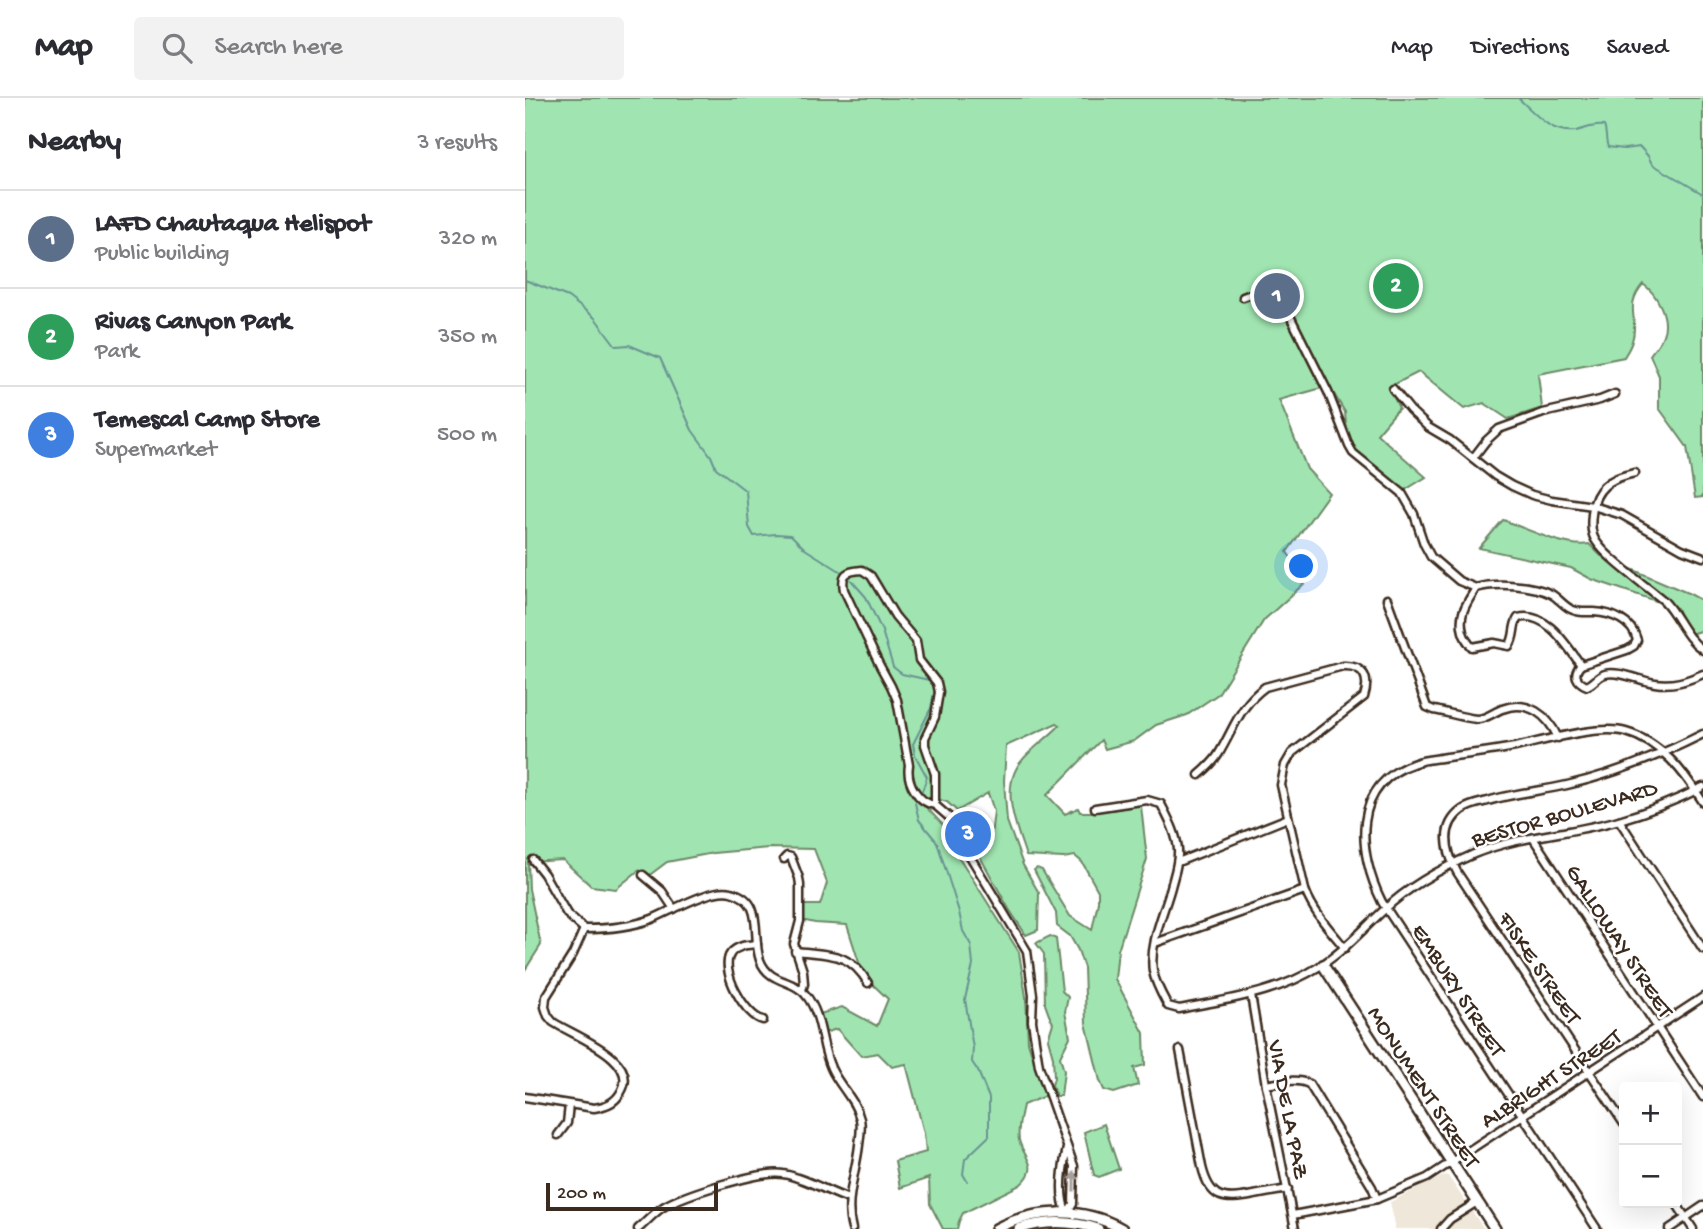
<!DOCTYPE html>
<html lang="en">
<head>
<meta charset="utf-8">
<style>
  body { margin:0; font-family:"Gochi Hand",sans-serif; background:#f2f2f3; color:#2b2b33 }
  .controls { position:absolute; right:21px; bottom:21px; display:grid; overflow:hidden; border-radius:7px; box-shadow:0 7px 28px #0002 }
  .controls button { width:63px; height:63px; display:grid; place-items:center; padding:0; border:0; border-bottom:2px solid #e1e1e2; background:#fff; color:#2b2b33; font:35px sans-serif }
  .scale { position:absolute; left:21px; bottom:18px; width:172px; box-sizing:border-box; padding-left:7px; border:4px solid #3b2a1e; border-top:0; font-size:19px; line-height:24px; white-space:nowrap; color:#3b2a1e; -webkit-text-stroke:5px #fff; paint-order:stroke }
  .you { position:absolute; left:777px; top:469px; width:24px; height:24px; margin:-18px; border:5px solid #fff; border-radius:50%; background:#1a73e8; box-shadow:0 0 0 10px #1a73e833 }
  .badge { display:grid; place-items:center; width:46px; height:46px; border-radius:50%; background:#111827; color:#fff; font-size:23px; font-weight:700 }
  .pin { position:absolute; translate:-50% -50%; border:4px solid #fff; box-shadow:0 2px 7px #0006 }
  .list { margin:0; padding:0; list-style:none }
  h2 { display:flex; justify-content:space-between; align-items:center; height:91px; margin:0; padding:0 28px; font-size:30px }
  h2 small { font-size:23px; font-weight:400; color:#7c7c81 }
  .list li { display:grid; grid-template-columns:46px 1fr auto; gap:21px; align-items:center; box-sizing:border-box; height:98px; padding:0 28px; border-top:2px solid #e1e1e2 }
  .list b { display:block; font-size:26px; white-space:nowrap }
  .list p { margin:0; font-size:23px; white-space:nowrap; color:#7c7c81 }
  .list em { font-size:23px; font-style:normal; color:#7c7c81 }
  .icon { flex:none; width:38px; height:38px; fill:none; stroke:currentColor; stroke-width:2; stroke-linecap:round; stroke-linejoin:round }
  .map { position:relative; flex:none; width:1178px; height:1131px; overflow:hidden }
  header { display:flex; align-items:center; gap:42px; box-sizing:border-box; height:98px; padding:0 35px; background:#fff; border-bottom:2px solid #e1e1e2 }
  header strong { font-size:33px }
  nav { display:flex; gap:38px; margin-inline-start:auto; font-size:24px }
  .search { width:490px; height:63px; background:#f2f2f3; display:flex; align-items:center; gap:18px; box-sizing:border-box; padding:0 24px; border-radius:7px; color:#7c7c81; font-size:26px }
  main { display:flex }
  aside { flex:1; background:#fff }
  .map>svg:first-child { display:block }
  .built { fill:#efe7d9 }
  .green { fill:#a0e5b1; stroke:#6e8868; stroke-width:2 }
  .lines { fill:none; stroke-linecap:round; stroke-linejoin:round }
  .stream { stroke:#699392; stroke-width:2 }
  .street-casing { stroke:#3b2a1e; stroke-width:11 }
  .secondary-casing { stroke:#3b2a1e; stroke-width:14 }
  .street { stroke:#fff; stroke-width:6 }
  .secondary { stroke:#fff; stroke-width:9 }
  .oneway { fill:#a79f9a }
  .labels { text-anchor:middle; stroke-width:5; stroke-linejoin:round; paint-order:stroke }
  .street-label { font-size:23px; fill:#3b2a1e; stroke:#fff }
</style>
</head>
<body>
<header>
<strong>Map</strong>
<div class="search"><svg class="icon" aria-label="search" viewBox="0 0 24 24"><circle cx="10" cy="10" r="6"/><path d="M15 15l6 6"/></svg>Search here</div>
<nav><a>Map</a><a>Directions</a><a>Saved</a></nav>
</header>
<main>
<aside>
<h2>Nearby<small>3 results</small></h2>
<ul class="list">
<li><span class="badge" style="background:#5c6f8a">1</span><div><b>LAFD Chautaqua Helispot</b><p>Public building</p></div><em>320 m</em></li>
<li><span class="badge" style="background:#2e9e5b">2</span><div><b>Rivas Canyon Park</b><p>Park</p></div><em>350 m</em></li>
<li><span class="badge" style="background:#3f7fe0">3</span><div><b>Temescal Camp Store</b><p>Supermarket</p></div><em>500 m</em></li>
</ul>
</aside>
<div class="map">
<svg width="1178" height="1131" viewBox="0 0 1178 1131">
  <rect width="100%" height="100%" fill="#fff"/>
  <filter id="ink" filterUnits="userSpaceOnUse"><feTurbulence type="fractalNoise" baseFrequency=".0143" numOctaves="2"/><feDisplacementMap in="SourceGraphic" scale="14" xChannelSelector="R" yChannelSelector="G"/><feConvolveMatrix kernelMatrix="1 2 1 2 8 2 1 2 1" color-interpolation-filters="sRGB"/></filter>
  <g filter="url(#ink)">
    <path class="built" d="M920 1077 923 1078 959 1131H869L870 1127 865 1104Z"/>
    <g class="green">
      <path d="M0 0H1178V399L1170 400 1162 349 1134 310V278L1125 257C1129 251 1136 244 1138 237 1145 220 1132 196 1118 186 1098 210 1115 220 1107 243 1106 248 1102 254 1099 259L1013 276 1017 310 983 321 959 305 939 311 894 274 864 289 874 310 852 336 901 379 880 392 848 367 829 350 821 326 820 314 804 288 754 302 782 371 804 395 762 454 782 483 739 522 693 596 662 617 631 627 609 643 580 651 576 642 522 697 540 716 553 710 555 714C575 715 596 709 616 708L622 761 593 852 590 881 619 935 620 967 609 970 613 987 589 995 579 992 575 983 561 925 559 870 553 852 545 838 532 828 531 815 509 772 512 770 517 772 545 818 567 832 573 804V793L557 764 550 758 538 760 501 758C491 728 473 687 499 660 510 648 524 639 535 627L532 625 481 648 479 683 482 723 498 767 514 795 513 832 501 837 484 811 448 746 466 738 469 713 463 695 432 713 422 704 409 700 400 708 418 727 428 750 494 854 501 899 503 944 520 998 498 1007C496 1018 492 1031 494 1042 498 1060 517 1068 495 1087L438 1115 434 1123 432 1131H418L405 1106 404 1080 375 1090 370 1063 401 1054 399 1035 381 966 367 969 353 955 336 958 312 931 296 936 292 917 317 909 352 928 363 901 338 877 322 827 290 825 276 822V807H295L302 785 289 751 244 750 188 755 142 764 122 779 114 772 91 791 66 788 38 762 3 764 4 791 16 847 0 872Z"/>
      <path d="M978 422C999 430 1043 451 1064 446L1076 458 1165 496 1178 503V532L1165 536 1158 526 1152 510 1066 481 1046 470 954 450Z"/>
      <path d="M525 838 531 841 537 893 543 899 540 914 545 939 535 959 539 973 536 998H531L527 987 529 980 528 959 523 941 528 925 524 917 520 906 519 856 511 845Z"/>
      <path d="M579 1026 594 1071 574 1079 569 1077 559 1034Z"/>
    </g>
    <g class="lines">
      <g class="stream">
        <path d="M993 0C1011 16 1025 36 1051 33 1061 31 1068 26 1079 28 1082 35 1080 42 1083 49L1099 51 1115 49 1123 58 1127 66 1178 96"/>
        <path d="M0 182 43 199 70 220 91 248 104 247 135 260 167 332 186 358 191 370 221 393 224 429 229 438 251 436 266 437 280 451 315 473"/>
        <path d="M326 482 341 499 357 533 368 569 377 576 404 582 410 590 406 610 388 646 390 657 402 679 397 693"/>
        <path d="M390 705 394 722 412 744 434 814 438 833 446 847 448 867 440 901 448 950 447 964 453 973 464 1000V1038L440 1061 438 1076 442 1083"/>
      </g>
      <g class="street-casing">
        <g id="street">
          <path d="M718 199 726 196 747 195 760 208 803 294 824 348 828 355 877 395 889 416 899 446 906 459 934 483 951 490C971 484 1008 487 1026 496 1034 500 1039 509 1048 512 1055 515 1062 514 1069 514 1087 515 1107 523 1112 542L1109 548 1102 552 1056 567C1047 576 1052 584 1062 588 1069 585 1073 578 1080 576 1093 572 1116 583 1130 585 1147 588 1162 583 1178 576"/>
          <path d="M868 291 885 312 903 329 925 342 970 378 987 388 1007 397 1027 402 1068 408 1097 417 1157 451 1178 459"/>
          <path d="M948 360 961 343 974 331 1018 315 1075 302 1090 296"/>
          <path d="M1110 375C1091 379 1075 385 1069 405 1067 414 1065 428 1068 437 1073 455 1123 489 1139 503 1154 519 1159 539 1178 552"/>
          <path d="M337 472 346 478 370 518 391 543 394 562 412 585 414 594 410 619 400 640V647L410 676V707C393 705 381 684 384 667L372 602 366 588 355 568 319 492C316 476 321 473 337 472Z"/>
          <path d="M951 490C942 505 933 516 938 534 940 541 942 544 947 549L969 545 984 548C991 539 987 529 993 520 1022 513 1041 547 1056 567"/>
          <path d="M862 501 902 609 909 612C921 614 939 620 952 621 961 621 969 614 977 611 1003 601 1023 617 1033 640"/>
          <path d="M674 677C681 671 688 665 693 657 709 631 714 608 740 589L818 568C839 567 845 580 839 599L767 655 760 667 756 687 780 792C789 815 804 831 820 850"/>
          <path d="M410 707 425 720 431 735 502 853 508 897 507 923 514 968 549 1068 548 1106 542 1115C533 1098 538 1068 542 1050"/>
          <path d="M570 710 622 702 636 706C643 720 652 736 653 752 654 764 649 777 646 789 639 815 624 845 628 873 630 885 637 897 643 908L654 911C703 901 752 896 795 868 819 853 838 831 859 812 884 788 917 770 949 756 995 737 1046 736 1094 722 1122 714 1152 702 1178 689"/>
          <path d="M1094 722 1178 851"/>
          <path d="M1008 740 1178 999"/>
          <path d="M259 761 262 758 266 759 274 780 275 787V823L269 846 278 873 279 886 277 892"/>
          <path d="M8 762 19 776 42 816 59 831C82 831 105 829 127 821 146 813 187 789 206 794 241 803 226 838 235 862 244 886 268 881 280 896 298 917 295 946 306 970 314 988 330 1001 335 1021 337 1029 335 1039 334 1047 331 1075 319 1103 327 1131"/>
          <path d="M653 764 763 720"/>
          <path d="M118 777 137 793 149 811"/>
          <path d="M630 845 780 792"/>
          <path d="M232 846C223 847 213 847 206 855 193 871 221 919 238 922"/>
          <path d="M270 853C304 857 324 853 343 885"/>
          <path d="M726 897 741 987 770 1131"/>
          <path d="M655 952 677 1069C685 1102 699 1103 729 1097 740 1095 751 1093 763 1091"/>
          <path d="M741 987C755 985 771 979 784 986L847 1089 852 1101"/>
          <path d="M0 999 69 1010C81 1008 90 1005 96 994 116 961 49 938 28 924L23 918 20 909 21 899 48 856 59 831"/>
          <path d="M1099 1026 932 774C921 753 915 728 937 712 944 707 955 705 963 703 989 695 1016 693 1042 687 1090 676 1134 658 1178 636"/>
          <path d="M33 1037 42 1025 44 1007"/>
          <path d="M1151 1105 1168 1131"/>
          <path d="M768 1117 852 1101 902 1080 1178 899"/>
          <path d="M113 1131C121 1124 129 1115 138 1109 158 1097 235 1072 258 1076 278 1079 303 1094 324 1101"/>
          <path d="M916 1131 925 1121 952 1104"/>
          <path d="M1072 1131 857 804C832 754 826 686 890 665 900 661 912 661 922 659 945 656 968 653 990 649 1018 643 1075 626 1101 634 1136 644 1159 674 1178 704"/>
          <path d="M1144 1131 1178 1108"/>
        </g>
      </g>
      <g class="secondary-casing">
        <g id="secondary">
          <path d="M798 867 970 1131"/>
          <path d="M471 1131C510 1110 558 1109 597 1131"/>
          <path d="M494 1131C520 1122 547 1123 573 1131"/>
        </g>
      </g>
      <use href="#street" class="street"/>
      <use href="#secondary" class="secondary"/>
    </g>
    <defs><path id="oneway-solid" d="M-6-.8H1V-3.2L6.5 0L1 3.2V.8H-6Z" transform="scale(1.75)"/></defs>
    <use class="oneway" href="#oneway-solid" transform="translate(549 1083) rotate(-89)"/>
  </g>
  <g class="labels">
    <g class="street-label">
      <text transform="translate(1039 714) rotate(-16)" y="8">BESTOR BOULEVARD</text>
      <text transform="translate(1096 842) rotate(57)" y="8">GALLOWAY STREET</text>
      <text transform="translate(1016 869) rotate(56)" y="8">FISKE STREET</text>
      <text transform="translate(935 891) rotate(57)" y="8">EMBURY STREET</text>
      <text transform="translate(1025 979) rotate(-33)" y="8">ALBRIGHT STREET</text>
      <text transform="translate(900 988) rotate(57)" y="8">MONUMENT STREET</text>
      <text transform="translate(765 1011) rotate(79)" y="8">VIA DE LA PAZ</text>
    </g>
  </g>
</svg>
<div class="controls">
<button>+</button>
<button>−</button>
</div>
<div class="scale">200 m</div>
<div class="you"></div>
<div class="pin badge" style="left:752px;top:198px;background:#5c6f8a">1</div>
<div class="pin badge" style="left:871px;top:188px;background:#2e9e5b">2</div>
<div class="pin badge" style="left:443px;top:736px;background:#3f7fe0">3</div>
</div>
</main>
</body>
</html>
